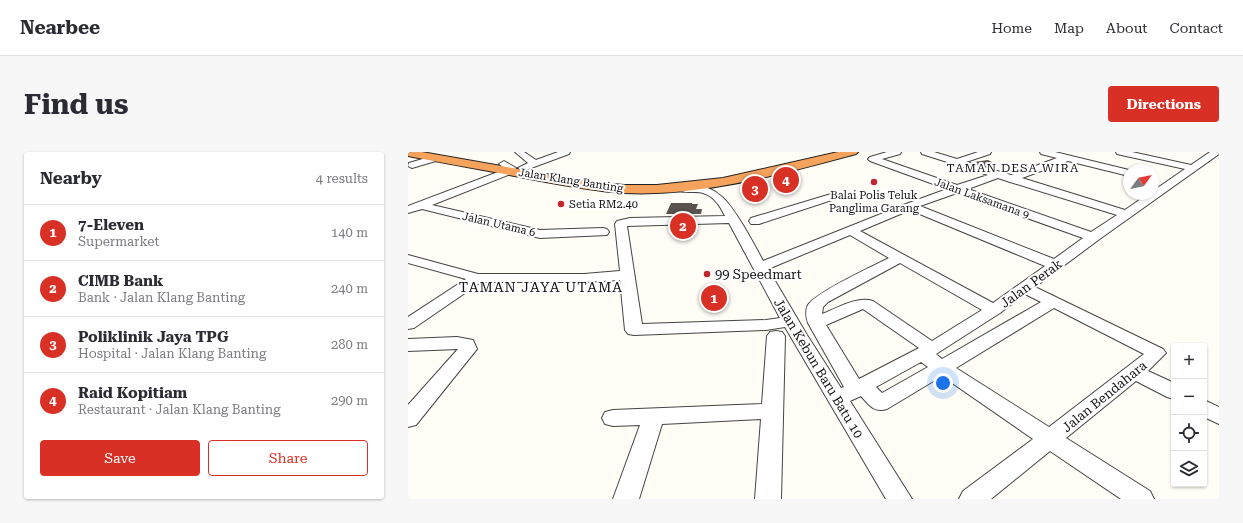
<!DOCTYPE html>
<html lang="en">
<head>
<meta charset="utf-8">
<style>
  body { margin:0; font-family:"Roboto Serif",serif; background:#f7f7f7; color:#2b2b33 }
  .controls { position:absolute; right:12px; bottom:12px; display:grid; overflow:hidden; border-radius:4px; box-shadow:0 1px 3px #0004 }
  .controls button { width:36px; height:36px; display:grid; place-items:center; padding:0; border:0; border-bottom:1px solid #e1e1e2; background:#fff; color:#2b2b33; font:20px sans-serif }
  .compass { position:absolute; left:715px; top:12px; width:36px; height:36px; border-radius:50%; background:#fff; box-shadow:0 1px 3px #0004; rotate:57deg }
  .you { position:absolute; left:535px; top:231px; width:14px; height:14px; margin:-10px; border:3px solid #fff; border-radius:50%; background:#1a73e8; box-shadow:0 0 0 6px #1a73e833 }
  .badge { display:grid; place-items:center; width:26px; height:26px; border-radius:50%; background:#d93025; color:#fff; font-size:13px; font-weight:700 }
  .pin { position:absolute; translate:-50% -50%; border:2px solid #fff; box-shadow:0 1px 4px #0006 }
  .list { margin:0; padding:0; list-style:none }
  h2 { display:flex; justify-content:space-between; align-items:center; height:52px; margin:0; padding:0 16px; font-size:17px }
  h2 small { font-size:13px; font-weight:400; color:#7c7c81 }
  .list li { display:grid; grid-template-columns:26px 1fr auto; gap:12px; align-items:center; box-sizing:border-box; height:56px; padding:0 16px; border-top:1px solid #e1e1e2 }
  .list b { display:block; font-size:15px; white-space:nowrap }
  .list p { margin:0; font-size:13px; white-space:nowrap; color:#7c7c81 }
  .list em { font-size:13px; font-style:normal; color:#7c7c81 }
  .actions { display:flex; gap:8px; padding:12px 16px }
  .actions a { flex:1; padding:9px 0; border:1px solid #d93025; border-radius:4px; text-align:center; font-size:14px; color:#d93025 }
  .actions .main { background:#d93025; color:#fff }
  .icon { flex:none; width:22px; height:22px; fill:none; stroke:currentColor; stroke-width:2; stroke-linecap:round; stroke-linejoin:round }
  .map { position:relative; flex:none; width:811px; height:347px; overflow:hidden; border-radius:4px }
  header { display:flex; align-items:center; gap:24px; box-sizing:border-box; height:56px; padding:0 20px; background:#fff; border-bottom:1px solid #e1e1e2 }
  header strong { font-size:19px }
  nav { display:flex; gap:22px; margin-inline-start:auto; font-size:14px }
  .intro { display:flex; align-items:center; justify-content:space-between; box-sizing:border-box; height:96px; padding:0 24px }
  h1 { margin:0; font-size:28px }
  .button { padding:10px 18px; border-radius:4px; background:#d93025; color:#fff; font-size:14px; font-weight:700 }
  main { display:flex; gap:24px; padding:0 24px }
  aside { flex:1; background:#fff; border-radius:4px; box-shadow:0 1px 3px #0004 }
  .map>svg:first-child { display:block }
  .building { fill:#5a524d }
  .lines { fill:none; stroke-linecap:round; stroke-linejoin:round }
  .minor-casing { stroke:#444; stroke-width:2 }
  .highway-casing { stroke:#222; stroke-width:2 }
  .minor { fill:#fff; fill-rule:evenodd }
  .highway { fill:#f5a25d; fill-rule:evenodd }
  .poi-dot { fill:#c4262e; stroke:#fff; stroke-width:1.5 }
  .labels { text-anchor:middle; stroke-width:4; stroke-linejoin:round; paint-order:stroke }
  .far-street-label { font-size:11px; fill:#111; stroke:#fff }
  .far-poi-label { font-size:11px; fill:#111; stroke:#fff }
  .far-neighbourhood-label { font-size:12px; letter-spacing:1px; fill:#111; stroke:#fff }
  .poi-label { font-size:13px; fill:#111; stroke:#fff; text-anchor:start }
  .street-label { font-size:13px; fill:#111; stroke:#fff }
  .neighbourhood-label { font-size:14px; letter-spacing:1px; fill:#111; stroke:#fff }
</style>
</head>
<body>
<header>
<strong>Nearbee</strong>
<nav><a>Home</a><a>Map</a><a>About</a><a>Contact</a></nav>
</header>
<div class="intro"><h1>Find us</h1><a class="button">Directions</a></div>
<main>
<aside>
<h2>Nearby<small>4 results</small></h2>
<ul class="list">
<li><span class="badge">1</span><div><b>7-Eleven</b><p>Supermarket</p></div><em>140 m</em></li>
<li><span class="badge">2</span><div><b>CIMB Bank</b><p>Bank · Jalan Klang Banting</p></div><em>240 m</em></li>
<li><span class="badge">3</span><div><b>Poliklinik Jaya TPG</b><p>Hospital · Jalan Klang Banting</p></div><em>280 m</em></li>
<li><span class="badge">4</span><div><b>Raid Kopitiam</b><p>Restaurant · Jalan Klang Banting</p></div><em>290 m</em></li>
</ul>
<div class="actions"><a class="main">Save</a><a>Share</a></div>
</aside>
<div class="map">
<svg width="811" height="347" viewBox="0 0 811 347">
  <rect width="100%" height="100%" fill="#fffdf5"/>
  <g class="building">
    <path d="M580 8 589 13 575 15 566 10Z"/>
    <path d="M263 51H284V52H290L288 57H294L293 62H258Z"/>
  </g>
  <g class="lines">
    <g class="minor-casing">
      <g id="minor">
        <path d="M107 0H116L128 8 150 0H162L161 2 115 19 110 16 120 11Z"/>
        <path d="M479 0H493L492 2 474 7 549 33 580 23 514 2 513 0H526L549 7 570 0H583L582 2 558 10 603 23 649 6 633 2 632 0H647L721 18V24L660 9 614 26 717 58 740 42H745V39L777 17 709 2 708 0H724L783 13 802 0H811V2L693 86 627 135 755 197 758 201 740 219 766 231V247L759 245 728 229 658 286 742 339 746 347H713L642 299 583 347H551L555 339 625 287 534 224 479 257C466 261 461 253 453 244L442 249 504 347H478L377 175 358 178 226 183 220 182 217 178 212 128 176 130H73L6 176 0 177V165L58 127 0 111V103L70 122H176L212 119 207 72 209 69 222 66 317 64C312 54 306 44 295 41 287 38 273 43 267 36 271 31 278 33 284 33 311 34 322 52 335 73 342 85 349 97 355 109L498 52 539 37 462 9 460 7 462 5ZM590 26 599 29 709 63 683 80 560 37ZM549 41 675 86 646 107 512 54ZM502 58 637 114 585 151 452 79ZM321 71 372 166 358 168 234 172 219 74ZM442 83 481 106C465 114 408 140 400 153 397 159 398 165 400 171L436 235 433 236 399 183 360 117ZM492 111 574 158 524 189 465 149C448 144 430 156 414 162L415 155 420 150ZM617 142 633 150 534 207 528 202 592 161ZM646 156 736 202 641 275 548 216ZM455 157 511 196 451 227 418 173ZM513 210 520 215 474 241 468 235Z"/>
        <path d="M28 3 33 6 31 8 4 16 0 14 1 11Z"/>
        <path d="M96 9 108 16 105 21 24 53 132 78 195 76 199 77 201 80 199 83 132 86 14 57 0 61V54L98 17 91 12Z"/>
        <path d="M423 42 427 43 429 45 427 47 351 72H343L341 69 343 66Z"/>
        <path d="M368 179 374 180 377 184 373 347H347L353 267 254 272 231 347H205L232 273 205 274 197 272 194 266 197 260 205 258 354 252 359 184 362 180Z"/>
        <path d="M49 185 65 188 69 197 8 273 0 275V253L50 197 0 199V187Z"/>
        <path d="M796 248 811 255V272L796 265Z"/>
      </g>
    </g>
    <g class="highway-casing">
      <path id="highway" d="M0 0H14L183 30 216 33H249L315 26 430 0H450L448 2C373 22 294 45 215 41 184 39 153 33 122 27 82 19 41 12 0 4Z"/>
    </g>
    <use href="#minor" class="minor"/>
    <use href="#highway" class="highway"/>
  </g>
  <g class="poi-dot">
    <circle cx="466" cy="30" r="4"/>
    <circle cx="153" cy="52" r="4"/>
    <circle cx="299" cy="122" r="4"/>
  </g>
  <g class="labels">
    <g class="far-street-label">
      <text transform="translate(163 28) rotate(9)" y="4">Jalan Klang Banting</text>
      <text transform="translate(574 46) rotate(20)" y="4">Jalan Laksamana 9</text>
      <text transform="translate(91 72) rotate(13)" y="4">Jalan Utama 6</text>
    </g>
    <g class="far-poi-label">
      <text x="466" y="47">Balai Polis Teluk<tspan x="466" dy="13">Panglima Garang</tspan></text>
      <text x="161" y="56" text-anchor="start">Setia RM2.40</text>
    </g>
    <g class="far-neighbourhood-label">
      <text x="605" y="20">TAMAN DESA WIRA</text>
    </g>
    <g class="poi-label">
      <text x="307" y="127">99 Speedmart</text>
    </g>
    <g class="street-label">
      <text transform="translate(623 131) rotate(-36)" y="5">Jalan Perak</text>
      <text transform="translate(411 216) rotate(59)" y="5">Jalan Kebun Baru Batu 10</text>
      <text transform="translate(696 244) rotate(-39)" y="5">Jalan Bendahara</text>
    </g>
    <g class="neighbourhood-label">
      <text x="133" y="140">TAMAN JAYA UTAMA</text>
    </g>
  </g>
</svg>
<div class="controls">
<button>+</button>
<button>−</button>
<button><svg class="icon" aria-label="locate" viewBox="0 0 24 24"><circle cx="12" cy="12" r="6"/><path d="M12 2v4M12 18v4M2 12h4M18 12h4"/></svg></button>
<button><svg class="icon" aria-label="layers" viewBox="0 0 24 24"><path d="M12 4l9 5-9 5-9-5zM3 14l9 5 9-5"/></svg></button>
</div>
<svg class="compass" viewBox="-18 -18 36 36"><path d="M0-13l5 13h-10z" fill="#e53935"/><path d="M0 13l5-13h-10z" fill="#7c7c81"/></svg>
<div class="you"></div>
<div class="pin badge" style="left:306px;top:146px">1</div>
<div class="pin badge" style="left:275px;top:74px">2</div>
<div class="pin badge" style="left:347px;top:37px">3</div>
<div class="pin badge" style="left:378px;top:28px">4</div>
</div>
</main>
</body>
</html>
